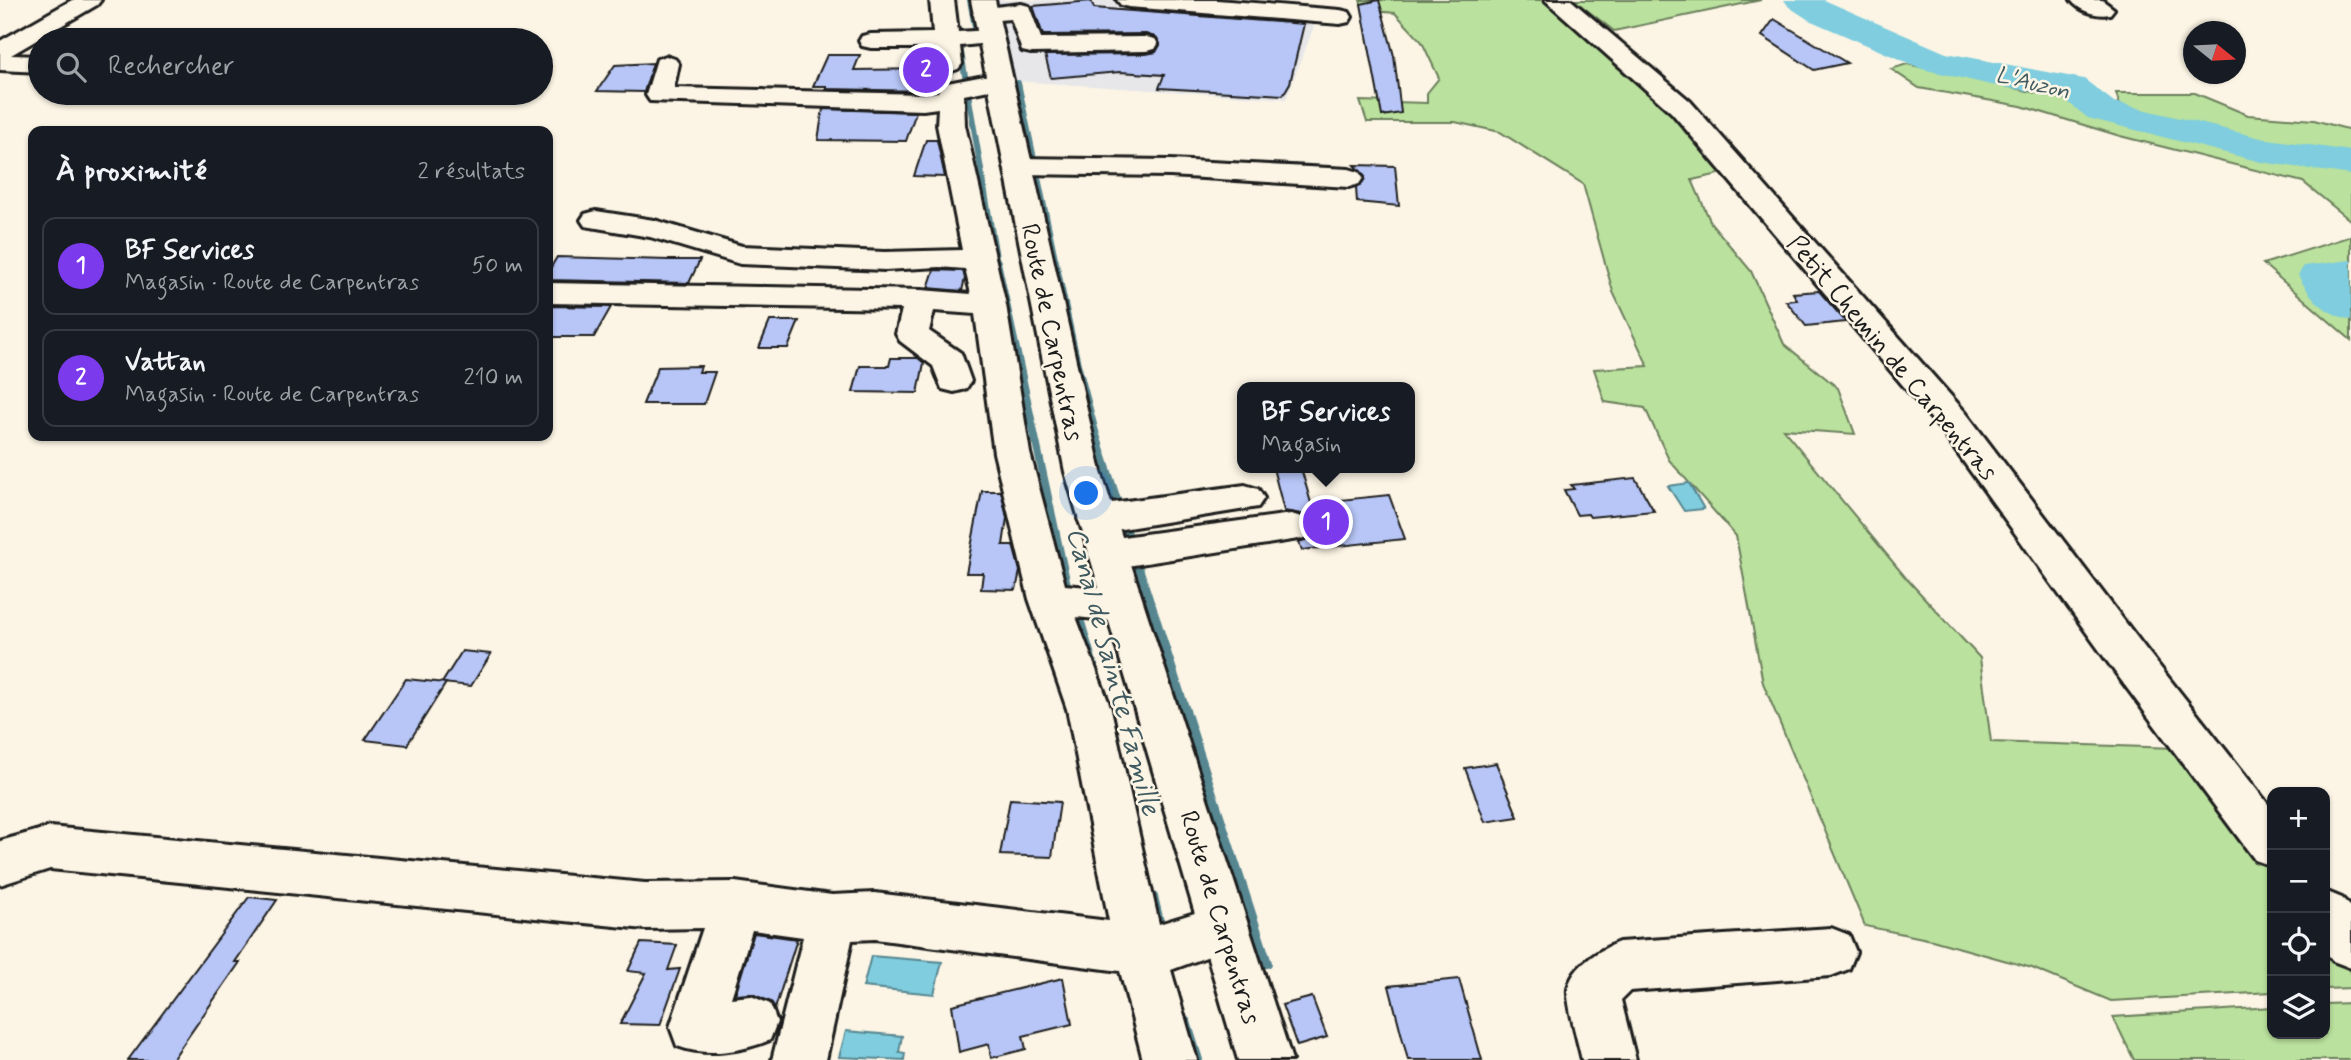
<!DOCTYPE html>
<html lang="fr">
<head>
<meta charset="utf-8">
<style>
  body { margin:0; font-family:Mynerve,sans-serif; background:#20242c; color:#f1f3f6 }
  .controls { position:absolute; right:21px; bottom:21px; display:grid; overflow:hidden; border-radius:14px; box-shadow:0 2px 5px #0004 }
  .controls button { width:63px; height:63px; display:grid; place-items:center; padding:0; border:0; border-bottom:2px solid #363941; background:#171b24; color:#f1f3f6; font:35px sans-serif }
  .compass { position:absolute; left:2183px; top:21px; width:63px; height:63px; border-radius:50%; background:#171b24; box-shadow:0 2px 5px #0004; rotate:108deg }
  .you { position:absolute; left:1087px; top:494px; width:24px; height:24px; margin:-18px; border:5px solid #fff; border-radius:50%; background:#1a73e8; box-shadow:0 0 0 10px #1a73e833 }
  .badge { display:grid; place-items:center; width:46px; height:46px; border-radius:50%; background:#7c3aed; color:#fff; font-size:23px; font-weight:700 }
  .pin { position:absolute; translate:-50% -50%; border:4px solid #fff; box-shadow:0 2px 7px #0006 }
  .popup { position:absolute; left:1237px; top:382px; width:178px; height:91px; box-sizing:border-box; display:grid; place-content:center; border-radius:14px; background:#171b24; filter:drop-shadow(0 2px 5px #0005); font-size:23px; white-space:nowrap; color:#9ea1a6 }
  .popup b { font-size:26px; color:#f1f3f6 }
  .popup::after { content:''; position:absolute; left:50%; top:100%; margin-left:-14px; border:14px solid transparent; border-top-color:#171b24 }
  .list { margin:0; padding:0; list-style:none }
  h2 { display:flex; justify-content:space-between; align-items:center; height:91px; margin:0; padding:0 28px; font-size:30px }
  h2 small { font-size:23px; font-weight:400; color:#9ea1a6 }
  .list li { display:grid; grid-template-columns:46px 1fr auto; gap:21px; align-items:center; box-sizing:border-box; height:98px; margin:0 14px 14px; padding:0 14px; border:2px solid #363941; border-radius:14px }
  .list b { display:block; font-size:26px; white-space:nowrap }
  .list p { margin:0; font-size:23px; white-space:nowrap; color:#9ea1a6 }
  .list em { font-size:23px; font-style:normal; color:#9ea1a6 }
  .icon { flex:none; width:38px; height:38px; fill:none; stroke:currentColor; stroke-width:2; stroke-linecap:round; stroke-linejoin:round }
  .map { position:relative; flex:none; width:2351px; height:1060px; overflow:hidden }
  .search { position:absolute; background:#171b24; box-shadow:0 2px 5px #0004; left:28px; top:28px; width:525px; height:77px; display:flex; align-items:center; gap:18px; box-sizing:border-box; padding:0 24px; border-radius:38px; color:#9ea1a6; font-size:26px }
  .panel { position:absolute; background:#171b24; box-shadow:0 2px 5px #0004; left:28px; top:126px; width:525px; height:315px; border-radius:14px }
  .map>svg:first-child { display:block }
  .built { fill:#e7e7ea }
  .green { fill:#bae19d; stroke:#6b7e5c; stroke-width:2 }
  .water { fill:#7fcdde; stroke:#578690; stroke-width:2 }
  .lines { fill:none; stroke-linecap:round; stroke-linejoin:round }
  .stream-far2 { stroke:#578690; stroke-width:6 }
  .stream-far1 { stroke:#578690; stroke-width:8 }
  .stream { stroke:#578690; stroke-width:10 }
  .river { fill:#7fcdde; fill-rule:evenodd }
  .building { fill:#b7c6f7; stroke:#1c1c1c; stroke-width:2 }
  .minor-casing { stroke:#1c1c1c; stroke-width:6 }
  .major-casing { stroke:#1c1c1c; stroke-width:6 }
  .minor { fill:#fcf5e5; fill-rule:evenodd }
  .major { fill:#fcf5e5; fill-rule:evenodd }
  .labels { text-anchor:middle; stroke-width:5; stroke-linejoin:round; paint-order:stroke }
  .far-water-label { font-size:23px; font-style:italic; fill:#3f5a60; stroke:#fcf5e5 }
  .street-label { font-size:26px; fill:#1c1c1c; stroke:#fcf5e5 }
  .water-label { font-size:28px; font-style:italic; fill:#3f5a60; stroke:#fcf5e5 }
</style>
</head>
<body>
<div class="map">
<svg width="2351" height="1060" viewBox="0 0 2351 1060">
  <rect width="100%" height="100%" fill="#fcf5e5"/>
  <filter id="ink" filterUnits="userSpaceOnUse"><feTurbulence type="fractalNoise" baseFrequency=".0143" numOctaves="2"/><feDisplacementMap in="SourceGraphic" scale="14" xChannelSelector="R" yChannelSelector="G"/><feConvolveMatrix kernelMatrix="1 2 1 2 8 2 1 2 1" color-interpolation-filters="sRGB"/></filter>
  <g filter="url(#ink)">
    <path class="built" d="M995 0H1173L1320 11 1286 99 1015 81Z"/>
    <g class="green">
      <path d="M1360 0H1547L1628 65 1729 172 1692 180 1711 223 1751 271 1784 344 1838 388 1855 434 1783 429 1906 578 1980 658 1991 742 2177 748 2272 869V992L2111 1001 2032 968 1932 940 1865 926 1763 683 1736 536 1669 460 1645 408 1605 402 1594 369 1648 366 1613 292 1583 184 1500 132 1455 122H1367L1360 101 1427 103V93L1439 78 1422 42 1395 13 1363 10Z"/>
      <path d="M1574 0H1761L1614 31Z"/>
      <path d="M1907 64 2122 112 2116 93H2195L2248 115 2314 120 2351 130V221L2303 182 2120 136 2021 106 1919 88 1891 69Z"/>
      <path d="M2351 236V340L2263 264Z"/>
      <path d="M2325 935 2351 969V988L2325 989Z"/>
      <path d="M2351 1003V1060H2134L2113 1017 2272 1007V1034H2325V1004Z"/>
    </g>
    <g class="water">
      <path d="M1689 483 1704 509 1684 511 1668 486Z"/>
      <path d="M871 956 942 962 934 994 863 987Z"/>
      <path d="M846 1031 902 1036 899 1052 905 1053 904 1060 839 1057Z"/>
    </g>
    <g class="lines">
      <g class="stream-far2">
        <path d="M952 0 997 263"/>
        <path d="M970 0 975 27"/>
        <path d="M1018 83 1056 263"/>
      </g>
      <g class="stream-far1">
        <path d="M997 262 1069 594"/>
        <path d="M1055 262 1077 364 1095 432 1152 608"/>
      </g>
      <g class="stream">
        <path d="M1151 606 1267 963"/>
        <path d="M1076 609 1093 666"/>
        <path d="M1153 897 1162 934"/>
        <path d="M1186 1022 1198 1060"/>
      </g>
      <g class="river">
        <path d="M1784 0H1824L1946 53 2084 79 2114 102 2261 138 2351 151V175L2261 162 2088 118 2060 96 1991 85 1922 69 1809 20 1789 7Z"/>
        <path d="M2351 260V320C2324 313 2311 299 2298 275L2304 266Z"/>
      </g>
    </g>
    <g class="building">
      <path d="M1379 0 1394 56 1401 113 1382 116 1361 4Z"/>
      <path d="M1091 1 1094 8 1304 24 1290 83 1283 95 1159 88 1164 75 1120 72 1051 78 1045 55 1146 54 1156 52 1160 45 1157 38 1146 34 1043 35 1033 6Z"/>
      <path d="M1774 19 1847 63 1814 70 1762 36Z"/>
      <path d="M827 55H860L854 70 930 69 923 91 827 89V86H813Z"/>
      <path d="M653 63 644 92 597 91 615 65Z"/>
      <path d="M823 109 916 112 906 141 818 140Z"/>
      <path d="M926 140H937L945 177 914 176Z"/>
      <path d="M1354 165 1395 166 1399 206 1357 202 1356 188 1361 185 1365 177Z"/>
      <path d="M557 257 669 260H700L689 283 548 280V272Z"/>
      <path d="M934 270 963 271 965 278 962 291 928 288Z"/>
      <path d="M1819 291 1846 322 1806 326 1786 301 1797 300 1793 293Z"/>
      <path d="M548 306 611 307 594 337H548Z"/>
      <path d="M770 321H799L788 348H759Z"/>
      <path d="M891 358H918L924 363 918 393 853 392 860 366H889Z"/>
      <path d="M701 366 699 372H715L704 404H643L658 367Z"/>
      <path d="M1273 468H1301L1311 503 1389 495 1405 539 1302 550 1299 542 1307 539 1312 527 1306 515 1284 511Z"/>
      <path d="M1635 478 1654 511 1590 517 1588 514 1577 515 1564 490 1574 489 1571 485Z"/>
      <path d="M982 491H1001L1007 518 1003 545H1013L1020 571 1016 590 981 589 983 573H966Z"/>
      <path d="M462 651 491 654 471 686 442 683Z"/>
      <path d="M406 679 446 683 407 745 365 740Z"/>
      <path d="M1496 763 1518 817 1485 822 1465 768Z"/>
      <path d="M1010 799 1060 802 1052 857 1000 855Z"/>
      <path d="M249 897 277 900 235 962H240L172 1060H128Z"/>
      <path d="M754 933 797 939 775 1009 771 1002 752 994 735 995Z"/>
      <path d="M641 943 677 945 668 970 680 969 660 1025 620 1024 646 973 628 971Z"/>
      <path d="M1063 978 1072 1024 1023 1036 1026 1049 991 1058 989 1044 959 1052 952 1005Z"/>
      <path d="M1459 979 1482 1060H1408L1389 986Z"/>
      <path d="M1312 997 1327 1037 1297 1046 1282 1005Z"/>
    </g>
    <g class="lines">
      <g class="minor-casing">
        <g id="minor">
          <path d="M72 0H101L97 5 11 55 40 56V72L0 70V41Z"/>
          <path d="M930 0H954L958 32 990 30 999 32 1002 37 999 42 960 46 962 64 958 69 949 72 940 69 936 64 935 48H871L862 46 859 41 862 36 871 34 933 33Z"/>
          <path d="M1117 0H1217L1340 10 1349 12 1352 17 1349 22 1340 24 1129 7 1121 5Z"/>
          <path d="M1545 0H1571L1690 101 1966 413 2145 648 2272 809V866L2255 860 2115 672 1940 429 1672 113Z"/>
          <path d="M2071 0H2102L2114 9 2110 14C2097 17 2079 11 2071 0Z"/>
          <path d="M1021 4 1029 6 1041 38 1146 37 1155 39 1158 44 1155 49 1146 51 1031 53 1022 51 1011 19 985 21 977 19 973 14 977 9Z"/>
          <path d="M666 56 675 59 679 64 674 88 923 94 938 92 942 84 1000 73 1009 76 1013 81 1009 86 964 95 965 125 1006 305 1030 453 1065 585 1124 590 1138 595 1144 606 1138 617 1124 622 1076 617 1111 709 1159 924 1224 904 1242 910 1249 927 1242 944 1171 970 1197 1060H1143L1120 971 875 939 852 940 826 1060H772L803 937 752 930 731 998 751 996 770 1004 777 1022 770 1040C741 1052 706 1057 677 1046L670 1027 703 928 645 929 50 869 0 885V841L50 827 645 883 735 882 832 895 875 893 1109 921 1067 709 1029 599 994 453 975 314 934 311 929 331 961 353 971 381 966 389 954 392 942 389 933 366 900 341 896 334 902 309 548 303V283L921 290 971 294 965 269 939 267 885 270 740 264 650 237 585 226 581 220 585 214 596 211 654 220 742 246 885 252 962 250 937 125 938 108 923 110 650 101 646 95 657 59Z"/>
          <path d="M1018 158 1170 160 1349 169 1359 172 1363 178 1359 184 1349 187 1170 176 1018 174 1008 172 1004 166 1008 160Z"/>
          <path d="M1245 485 1258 489 1264 498 1258 507 1097 533 1083 529 1078 519 1083 509 1097 505Z"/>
          <path d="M1291 514 1305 518 1310 528 1305 538 1108 569 1094 564 1088 554 1094 544 1108 539Z"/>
          <path d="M2325 891 2342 898 2351 907V968L2333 961 2325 951Z"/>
          <path d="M1831 928 1849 935 1856 952 1849 969 1831 976 1630 991 1621 1000 1636 1060H1582C1579 1046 1566 1001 1568 989 1572 966 1599 950 1619 942Z"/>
        </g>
      </g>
      <g class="major-casing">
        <path id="major" d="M971 0H995L1101 472 1292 1060H1238L1065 472Z"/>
      </g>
      <use href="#minor" class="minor"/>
      <use href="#major" class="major"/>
    </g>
  </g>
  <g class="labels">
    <g class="far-water-label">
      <text transform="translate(2033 82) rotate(14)" y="8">L'Auzon</text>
    </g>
    <g class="street-label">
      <text transform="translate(1053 332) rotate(78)" y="9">Route de Carpentras</text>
      <text transform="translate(1893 357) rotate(50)" y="9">Petit Chemin de Carpentras</text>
      <text transform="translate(1221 917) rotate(73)" y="9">Route de Carpentras</text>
    </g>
    <g class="water-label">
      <text transform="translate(1115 671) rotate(75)" y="10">Canal de Sainte Famille</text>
    </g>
  </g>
</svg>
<div class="controls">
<button>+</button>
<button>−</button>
<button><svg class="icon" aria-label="locate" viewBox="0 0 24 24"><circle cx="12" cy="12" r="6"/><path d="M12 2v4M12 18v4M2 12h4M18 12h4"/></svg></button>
<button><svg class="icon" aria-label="layers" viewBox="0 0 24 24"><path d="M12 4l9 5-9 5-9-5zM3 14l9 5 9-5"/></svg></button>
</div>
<svg class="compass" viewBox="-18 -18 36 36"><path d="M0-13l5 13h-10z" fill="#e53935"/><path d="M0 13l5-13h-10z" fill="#9ea1a6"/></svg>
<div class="you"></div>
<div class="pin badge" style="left:1326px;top:522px">1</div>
<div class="popup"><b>BF Services</b>Magasin</div>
<div class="pin badge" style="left:926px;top:70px">2</div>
<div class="search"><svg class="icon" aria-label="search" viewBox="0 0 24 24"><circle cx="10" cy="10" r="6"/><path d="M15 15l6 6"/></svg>Rechercher</div>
<section class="panel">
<h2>À proximité<small>2 résultats</small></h2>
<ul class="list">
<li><span class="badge">1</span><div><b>BF Services</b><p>Magasin · Route de Carpentras</p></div><em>50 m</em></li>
<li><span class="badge">2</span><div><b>Vattan</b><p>Magasin · Route de Carpentras</p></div><em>210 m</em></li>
</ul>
</section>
</div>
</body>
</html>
